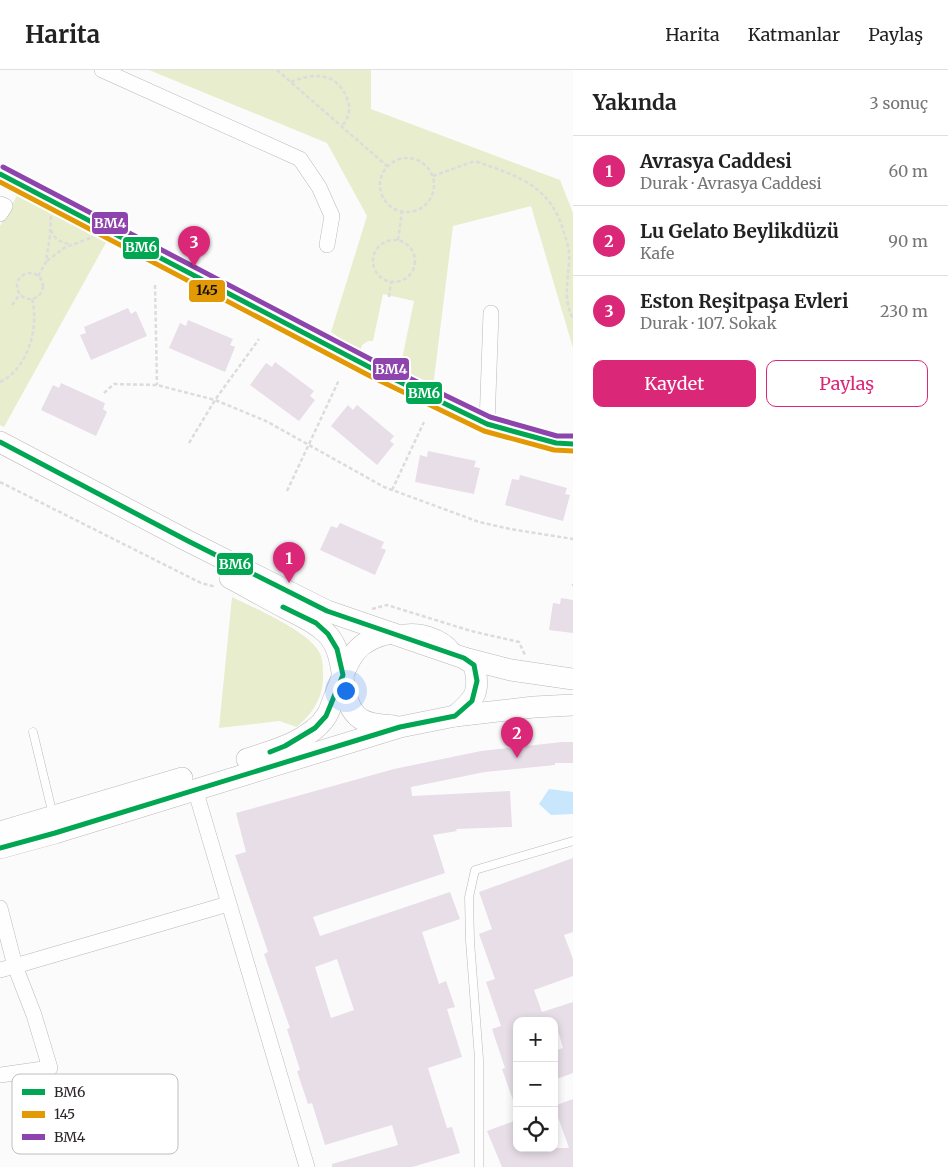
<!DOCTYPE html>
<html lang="tr">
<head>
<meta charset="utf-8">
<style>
  body { margin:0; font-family:Merriweather,serif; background:#f6f6f6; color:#222 }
  .controls { position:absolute; right:15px; bottom:15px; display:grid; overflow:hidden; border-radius:10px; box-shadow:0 2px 8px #0003 }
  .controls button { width:45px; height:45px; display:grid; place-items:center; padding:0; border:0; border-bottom:1px solid #e0e0e0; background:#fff; color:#222; font:25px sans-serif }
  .you { position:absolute; left:345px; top:620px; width:18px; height:18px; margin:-12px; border:4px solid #fff; border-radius:50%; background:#1a73e8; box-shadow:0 0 0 8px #1a73e833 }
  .badge { display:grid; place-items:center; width:32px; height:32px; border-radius:50%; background:#db2777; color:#fff; font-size:16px; font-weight:700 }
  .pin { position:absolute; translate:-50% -41px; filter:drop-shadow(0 1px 2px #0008) }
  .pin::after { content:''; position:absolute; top:26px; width:18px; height:15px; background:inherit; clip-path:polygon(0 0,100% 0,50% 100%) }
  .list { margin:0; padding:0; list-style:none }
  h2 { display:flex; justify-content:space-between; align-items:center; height:65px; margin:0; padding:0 20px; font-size:21px }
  h2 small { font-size:16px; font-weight:400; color:#767676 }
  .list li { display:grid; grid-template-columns:32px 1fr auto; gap:15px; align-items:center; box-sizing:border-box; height:70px; padding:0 20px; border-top:1px solid #e0e0e0 }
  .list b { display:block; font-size:19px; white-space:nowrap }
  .list p { margin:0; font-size:16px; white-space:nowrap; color:#767676 }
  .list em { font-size:16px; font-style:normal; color:#767676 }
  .actions { display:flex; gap:10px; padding:15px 20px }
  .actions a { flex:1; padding:11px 0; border:1px solid #db2777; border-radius:10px; text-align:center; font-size:18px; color:#db2777 }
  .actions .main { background:#db2777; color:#fff }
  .icon { flex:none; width:28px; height:28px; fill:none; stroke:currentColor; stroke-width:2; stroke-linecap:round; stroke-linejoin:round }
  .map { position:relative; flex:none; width:573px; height:1097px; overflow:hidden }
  header { display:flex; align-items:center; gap:30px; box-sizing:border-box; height:70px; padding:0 25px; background:#fff; border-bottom:1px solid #e0e0e0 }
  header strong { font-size:24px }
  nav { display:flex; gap:28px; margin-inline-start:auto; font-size:18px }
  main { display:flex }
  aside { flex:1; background:#fff }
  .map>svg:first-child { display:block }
  .green { fill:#e8edcd }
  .water { fill:#c8e7fd }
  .building { fill:#e7dee7; fill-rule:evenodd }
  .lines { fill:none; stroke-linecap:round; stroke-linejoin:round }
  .lane-casing { stroke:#bab7ba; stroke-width:9 }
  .street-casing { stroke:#bab7ba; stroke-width:16 }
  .secondary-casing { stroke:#bab7ba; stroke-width:22 }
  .path { stroke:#dcdcdc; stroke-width:2.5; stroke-dasharray:4 2.5; stroke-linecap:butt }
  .lane { stroke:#fffeff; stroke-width:8 }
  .street { stroke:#fffeff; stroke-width:15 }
  .secondary { stroke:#fffeff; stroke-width:21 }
  .bus-1-casing { stroke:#fff; stroke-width:9 }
  .bus-2-casing { stroke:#fff; stroke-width:9 }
  .bus-3-casing { stroke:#fff; stroke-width:9 }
  .bus-1 { stroke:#00a651; stroke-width:5 }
  .bus-2 { stroke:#e39904; stroke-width:5 }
  .bus-3 { stroke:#8e44ad; stroke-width:5 }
  .key { fill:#fff; stroke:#c0bec0; stroke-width:1 }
  .key-label { font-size:14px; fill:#2c262c }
  .line-badge { stroke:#fff; stroke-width:2 }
  .badge-label { font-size:14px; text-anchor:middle; font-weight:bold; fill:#fff }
  .pale-badge-label { font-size:14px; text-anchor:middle; font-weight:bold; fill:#111 }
</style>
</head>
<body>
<header>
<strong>Harita</strong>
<nav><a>Harita</a><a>Katmanlar</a><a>Paylaş</a></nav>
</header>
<main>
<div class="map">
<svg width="573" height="1097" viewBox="0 0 573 1097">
  <rect width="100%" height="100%" fill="#fcfbfc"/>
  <g class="green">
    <path d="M149 0H371V39L560 110 573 143V278L531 136 453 156 433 317 400 299 414 231 383 224 373 271H368L362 275 360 282 331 262 367 146 327 73Z"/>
    <path d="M18 124 108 169 4 357 0 355V156Z"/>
    <path d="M232 527C254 538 308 561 319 582 323 588 323 597 323 604 324 627 313 643 297 657L279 651 219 658Z"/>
  </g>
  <path class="water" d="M549 719 573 722V744L551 745 539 734Z"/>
  <g class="building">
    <path d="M128 238 131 244 136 241 147 266 91 290 80 265 86 263 84 257Z"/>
    <path d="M188 250 233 269 230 275 235 277 225 302 169 278 180 253 186 256Z"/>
    <path d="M275 292 314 321 310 326 315 330 299 351 250 315 266 293 272 297Z"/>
    <path d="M61 313 105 333 103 339 107 342 96 366 41 340 53 315 59 318Z"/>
    <path d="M348 335 353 340 357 335 394 366 390 371 394 374 377 395 331 356Z"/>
    <path d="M428 381 476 391 474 397 480 398 474 424 415 412 420 385 427 387Z"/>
    <path d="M520 405 567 418 565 424 570 425 563 451 505 435 512 409 519 410Z"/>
    <path d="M340 453 384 472 381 478 386 480 375 505 320 480 331 456 337 458Z"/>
    <path d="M561 528 573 530V563L549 560 553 533 560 534Z"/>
    <path d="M562 672H573V693H555V695L485 702 411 717 412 726 510 721 512 757 456 759 457 761 433 765 445 803 313 847 320 866 450 822 460 849 422 862 439 914 446 911 455 937 447 939 462 987 428 998 447 1058 452 1057 460 1083 412 1097H332V1094L398 1075 392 1055 325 1075 312 1033 308 1034 297 1001 300 1000 287 959 290 958 264 884 268 882 235 785 246 782 236 743 394 699 481 681ZM337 889 354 940 331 948 315 897Z"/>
    <path d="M573 788V862L564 865 573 889V906L534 920 542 942 573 932V1003L554 1010V981L563 978 555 951H517V1036H515L502 999 505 998 492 959 501 956 486 912 495 909 479 864 492 859 479 822Z"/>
    <path d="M573 1029V1097H502L487 1061 517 1050V1078H569L554 1036Z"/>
  </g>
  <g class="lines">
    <g class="lane-casing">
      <g id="lane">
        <path d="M399 560C417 554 445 563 456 578"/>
        <path d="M33 662 53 745"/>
        <path d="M479 1097V989L470 871 469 827 475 800 573 771"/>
      </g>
    </g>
    <g class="street-casing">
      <g id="street">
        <path d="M102 0 300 89 319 117 332 146 327 175"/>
        <path d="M0 104 373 299 487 354 556 373 573 374"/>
        <path d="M0 134 5 136 0 144"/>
        <path d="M487 354 491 243"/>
        <path d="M195 719 307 1097"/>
        <path d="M0 838 15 896 0 900"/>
        <path d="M0 1005 50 998 34 945 15 896 228 834"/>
      </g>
    </g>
    <g class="secondary-casing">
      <g id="secondary">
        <path d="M0 372 188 471 327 541 464 588 511 600 573 609"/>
        <path d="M230 508C249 518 268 529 287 539 301 546 315 552 326 563 350 586 336 633 361 649 370 655 384 655 394 656"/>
        <path d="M455 646C475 629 481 622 474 595L464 588"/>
        <path d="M247 689C273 681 312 670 327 645 330 640 332 633 334 628 348 593 351 571 391 563"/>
        <path d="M0 762 182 708"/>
        <path d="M0 778 55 763 400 657 455 646 534 637 573 635"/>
      </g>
    </g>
    <g class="path">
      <path d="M277 0 387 96"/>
      <path d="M291 12C315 2 338 2 348 31 351 40 348 49 342 56"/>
      <circle cx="407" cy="115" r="27"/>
      <path d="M433 106 472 92H478C520 107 551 116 564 163 567 171 570 182 569 190 568 212 563 229 573 249"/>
      <path d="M51 160C55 170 61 173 71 174"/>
      <path d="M398 170 402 142"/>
      <circle cx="394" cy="191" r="21"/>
      <path d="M47 191 64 178 93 167"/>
      <circle cx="30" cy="216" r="13"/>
      <path d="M38 206 46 192 50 165 51 145"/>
      <path d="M155 215 157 315"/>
      <path d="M389 227 391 211"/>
      <path d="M12 235 20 224"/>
      <path d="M0 312C29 298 39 257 32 228"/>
      <path d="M104 323 114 314 157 315 215 330 266 351 384 417 479 452 510 459 573 469"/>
      <path d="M189 373 215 330 259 269"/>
      <path d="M0 412 201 513 216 517"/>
      <path d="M392 420 424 352"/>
      <path d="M287 421 339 310"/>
      <path d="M573 516V514"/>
      <path d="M372 539 387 535 471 561 519 572 525 585"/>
    </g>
    <use href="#lane" class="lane"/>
    <use href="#street" class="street"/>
    <use href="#secondary" class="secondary"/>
    <g class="bus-1-casing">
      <g id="bus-1">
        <path d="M0 104 373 299 487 354 556 373 573 374"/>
        <path d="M0 372 188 471 327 541 464 588 474 595 477 611 472 631 455 646 400 657 55 763 0 778"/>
        <path d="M270 682 285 676 315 658 326 646 343 605 337 579 328 564 316 553 283 537"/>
      </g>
    </g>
    <g class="bus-2-casing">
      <path id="bus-2" d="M0 112 370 306 484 361 554 380 573 381"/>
    </g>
    <g class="bus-3-casing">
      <path id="bus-3" d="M3 97 376 292 490 347 557 366H573"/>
    </g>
    <use href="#bus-1" class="bus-1"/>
    <use href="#bus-2" class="bus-2"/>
    <use href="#bus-3" class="bus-3"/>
  </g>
  <rect x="12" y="1004" width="166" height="80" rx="8" class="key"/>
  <rect x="22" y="1019" width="23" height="6" fill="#00a651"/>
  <rect x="22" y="1041" width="23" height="7" fill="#e39904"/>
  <rect x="22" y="1064" width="23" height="6" fill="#8e44ad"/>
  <g class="key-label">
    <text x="54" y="1027">BM6</text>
    <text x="54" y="1049">145</text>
    <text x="54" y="1072">BM4</text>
  </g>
  <g class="line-badge">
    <rect x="91" y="141" width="38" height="24" rx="5" fill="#8e44ad"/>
    <rect x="122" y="166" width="38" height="24" rx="5" fill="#00a651"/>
    <rect x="188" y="209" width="38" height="24" rx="5" fill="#e39904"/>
    <rect x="372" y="287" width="38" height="24" rx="5" fill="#8e44ad"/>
    <rect x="405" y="311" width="38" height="24" rx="5" fill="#00a651"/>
    <rect x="216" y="482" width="38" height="24" rx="5" fill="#00a651"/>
  </g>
  <g class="badge-label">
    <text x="110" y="158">BM4</text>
    <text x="141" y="182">BM6</text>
    <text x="391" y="304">BM4</text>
    <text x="424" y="328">BM6</text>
    <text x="235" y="499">BM6</text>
  </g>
  <g class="pale-badge-label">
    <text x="207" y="225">145</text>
  </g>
</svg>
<div class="controls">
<button>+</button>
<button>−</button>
<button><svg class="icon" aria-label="locate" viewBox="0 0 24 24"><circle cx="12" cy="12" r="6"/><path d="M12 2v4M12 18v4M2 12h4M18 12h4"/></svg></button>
</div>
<div class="you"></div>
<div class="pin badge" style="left:289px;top:513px">1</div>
<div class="pin badge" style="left:517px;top:688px">2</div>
<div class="pin badge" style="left:194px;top:197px">3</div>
</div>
<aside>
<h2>Yakında<small>3 sonuç</small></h2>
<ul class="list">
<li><span class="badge">1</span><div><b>Avrasya Caddesi</b><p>Durak · Avrasya Caddesi</p></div><em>60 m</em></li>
<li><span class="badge">2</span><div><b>Lu Gelato Beylikdüzü</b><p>Kafe</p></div><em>90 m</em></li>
<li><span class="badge">3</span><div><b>Eston Reşitpaşa Evleri</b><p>Durak · 107. Sokak</p></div><em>230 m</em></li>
</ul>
<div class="actions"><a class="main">Kaydet</a><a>Paylaş</a></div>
</aside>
</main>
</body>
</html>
